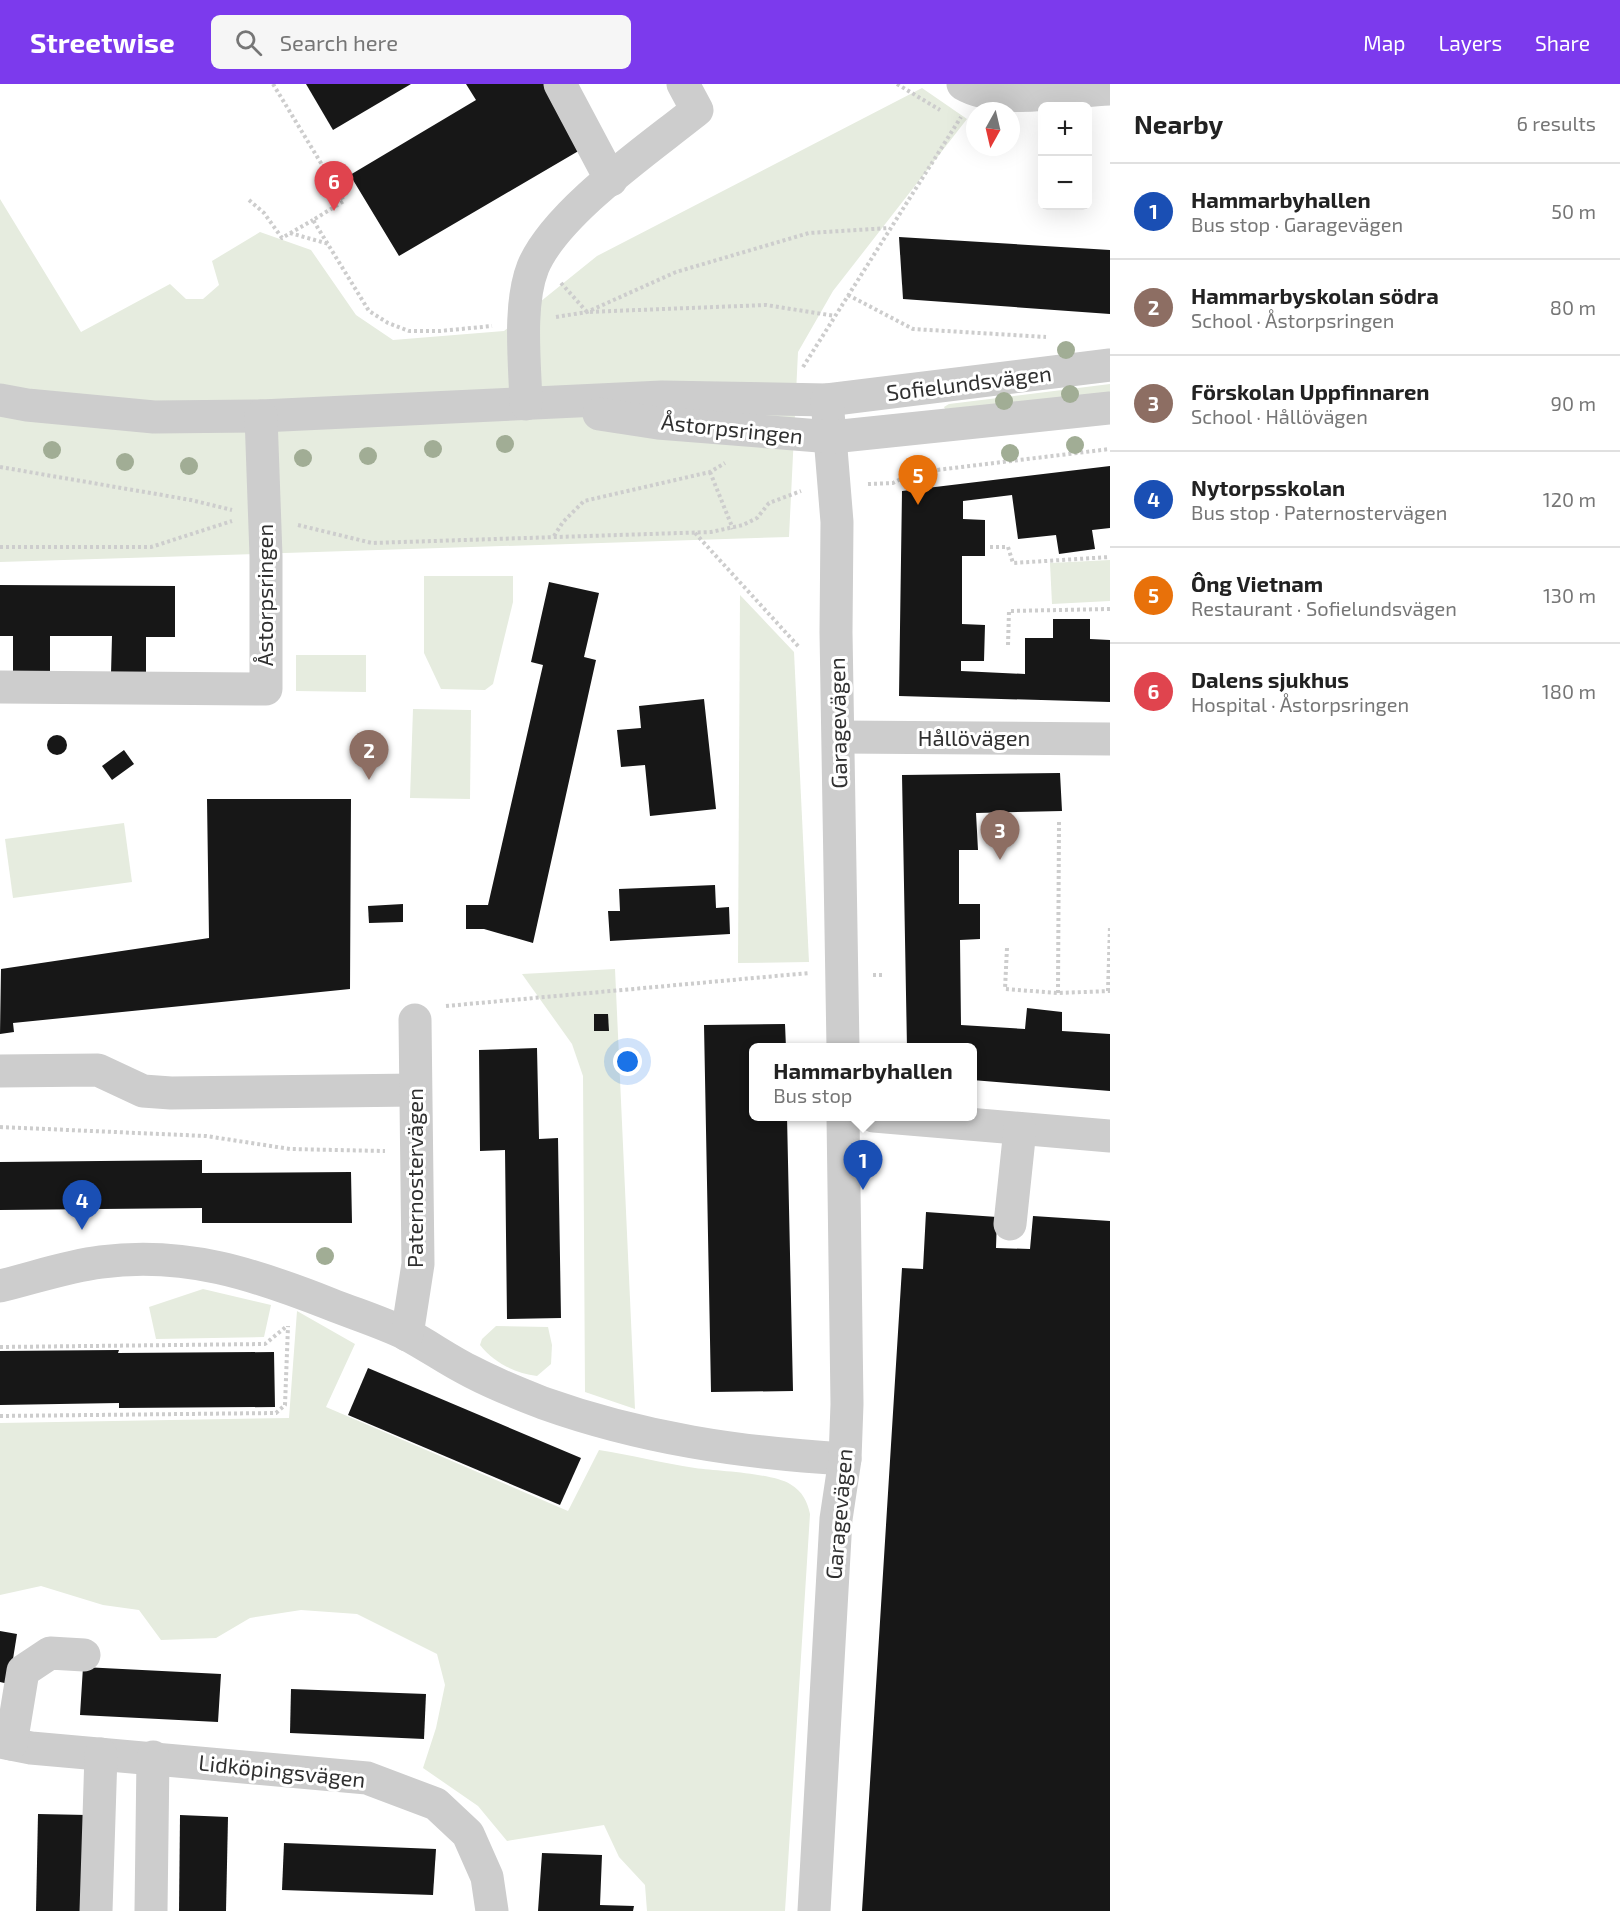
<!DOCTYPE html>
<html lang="en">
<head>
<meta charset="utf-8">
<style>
  body { margin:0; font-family:"Exo 2",sans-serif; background:#f6f6f6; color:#222 }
  .controls { position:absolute; right:18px; top:18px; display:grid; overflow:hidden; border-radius:9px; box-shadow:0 6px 24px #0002 }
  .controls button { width:54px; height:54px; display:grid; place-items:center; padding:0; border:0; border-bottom:2px solid #e0e0e0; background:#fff; color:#222; font:30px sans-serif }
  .compass { position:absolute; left:966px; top:18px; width:54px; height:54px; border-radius:50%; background:#fff; box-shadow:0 6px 24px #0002; rotate:188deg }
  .you { position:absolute; left:628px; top:978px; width:21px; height:21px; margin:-15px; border:4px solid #fff; border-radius:50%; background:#1a73e8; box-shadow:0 0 0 9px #1a73e833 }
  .badge { display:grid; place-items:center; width:39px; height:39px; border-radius:50%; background:#7c3aed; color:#fff; font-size:20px; font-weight:700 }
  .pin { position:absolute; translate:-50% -50px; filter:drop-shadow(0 2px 3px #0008) }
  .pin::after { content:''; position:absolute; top:32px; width:21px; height:18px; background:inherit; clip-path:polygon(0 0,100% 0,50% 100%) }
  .popup { position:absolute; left:749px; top:959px; width:228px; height:78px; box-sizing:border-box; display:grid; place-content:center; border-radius:9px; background:#fff; filter:drop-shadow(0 2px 4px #0005); font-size:20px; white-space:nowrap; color:#767676 }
  .popup b { font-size:22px; color:#222 }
  .popup::after { content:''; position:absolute; left:50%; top:100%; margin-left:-12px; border:12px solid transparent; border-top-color:#fff }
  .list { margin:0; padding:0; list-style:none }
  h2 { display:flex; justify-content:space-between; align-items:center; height:78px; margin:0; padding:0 24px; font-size:26px }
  h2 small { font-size:20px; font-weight:400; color:#767676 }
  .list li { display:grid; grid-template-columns:39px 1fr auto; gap:18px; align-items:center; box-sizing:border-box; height:96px; padding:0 24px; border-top:2px solid #e0e0e0 }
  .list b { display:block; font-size:22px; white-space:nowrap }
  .list p { margin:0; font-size:20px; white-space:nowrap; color:#767676 }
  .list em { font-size:20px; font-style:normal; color:#767676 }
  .icon { flex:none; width:33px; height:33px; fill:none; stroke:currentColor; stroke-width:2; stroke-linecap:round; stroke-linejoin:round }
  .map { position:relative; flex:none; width:1110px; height:1827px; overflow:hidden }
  header { display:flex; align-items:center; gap:36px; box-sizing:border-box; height:84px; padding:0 30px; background:#7c3aed; color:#fff }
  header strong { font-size:28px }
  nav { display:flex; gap:33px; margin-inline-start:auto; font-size:21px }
  .search { width:420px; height:54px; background:#f6f6f6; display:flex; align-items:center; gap:15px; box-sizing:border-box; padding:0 21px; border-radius:9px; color:#767676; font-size:22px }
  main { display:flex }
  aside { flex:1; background:#fff }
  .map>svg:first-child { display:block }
  .green { fill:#e6ecdf }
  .building { fill:#171717 }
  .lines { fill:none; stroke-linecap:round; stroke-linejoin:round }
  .path { stroke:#cdcdcd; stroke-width:4; stroke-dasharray:3 3; stroke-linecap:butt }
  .minor { stroke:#cdcdcd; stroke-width:33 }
  .tree { fill:#a1ad95 }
  .labels { text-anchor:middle; stroke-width:6; stroke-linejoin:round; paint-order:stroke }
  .street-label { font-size:22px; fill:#303030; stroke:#fff }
</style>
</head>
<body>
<header>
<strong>Streetwise</strong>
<div class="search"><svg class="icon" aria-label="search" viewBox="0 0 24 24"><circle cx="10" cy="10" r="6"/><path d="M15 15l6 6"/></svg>Search here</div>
<nav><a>Map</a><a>Layers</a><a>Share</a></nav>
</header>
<main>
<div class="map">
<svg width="1110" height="1827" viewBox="0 0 1110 1827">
  <rect width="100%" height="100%" fill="#fff"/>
  <g class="green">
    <path d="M922 4 967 35 833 207 798 268 789 453 0 478V115L81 248 170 200 186 215H203L219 201 212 177 260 148 311 166 356 231 393 256 504 247 597 172Z"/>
    <path d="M1110 300V314L945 325 944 323 949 320Z"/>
    <path d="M1110 476V517L1052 520 1050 479Z"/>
    <path d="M424 492H513V518L493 600 485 606 441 605 424 569Z"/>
    <path d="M740 511 794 568 809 878 738 879Z"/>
    <path d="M296 571H366V608L296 607Z"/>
    <path d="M413 625 471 626 470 715 410 714Z"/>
    <path d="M124 739 132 798 13 814 5 755Z"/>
    <path d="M615 885 635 1325 585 1308 583 992 572 960 522 890Z"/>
    <path d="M203 1205 271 1221 264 1253 156 1255 149 1223Z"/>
    <path d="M297 1227 355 1260 326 1323 568 1427 599 1366C631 1371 662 1379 695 1384 718 1387 771 1389 790 1400 803 1408 807 1417 810 1430L785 1827H647L645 1801 619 1773 604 1741 507 1757 478 1722 423 1684 436 1644 445 1601 437 1570 357 1530 301 1526 250 1534 216 1554 161 1556 139 1526 103 1521 41 1502 0 1511V1339L289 1334Z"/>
    <path d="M496 1242 548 1243 552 1261 551 1280 537 1292C515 1289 494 1279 480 1261L482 1255Z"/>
  </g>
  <g class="building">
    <path d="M306 0H411L333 46Z"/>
    <path d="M466 0H550L587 62 399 172 350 91 476 16Z"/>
    <path d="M899 153 1110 166V230L903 215Z"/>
    <path d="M1110 382V444L1092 446 1095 465 1059 470 1056 451 1018 455 1012 411 963 417V435L985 436V472H962V540L985 541 984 577H961V587L1025 590V554H1053V535H1090V555L1110 556V618L899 612 902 407Z"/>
    <path d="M549 498 599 509 584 573 596 576 533 859 484 845H466V821H488L543 581 531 578Z"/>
    <path d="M0 501 175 502V553H146V590H111L112 552H50V590H13V552H0Z"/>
    <path d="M704 615 716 725 650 732 645 681 621 683 617 646 641 644 639 622Z"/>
    <circle cx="57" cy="661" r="10"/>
    <path d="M124 666 134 680 112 696 102 682Z"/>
    <path d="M1060 689 1062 727 976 729 978 766H959V820H980V855L960 856 961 941 1025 945 1027 924 1062 928V947L1110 950V1007L972 996V964H907L902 691Z"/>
    <path d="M207 715H351L350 905 13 939 14 948 0 950 1 885 209 854Z"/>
    <path d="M715 801 716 824 729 823 730 850 610 857 608 827H620L619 805Z"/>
    <path d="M403 820V838L369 839 368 822Z"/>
    <path d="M594 930H608L609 947H594Z"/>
    <path d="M785 940 786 964H754V1032H787L793 1307 711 1308 704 941Z"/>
    <path d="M537 964 539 1055 558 1054 561 1234 507 1235 505 1066 480 1067 479 966Z"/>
    <path d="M202 1076V1089L351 1088 352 1139H202V1124L0 1126V1078Z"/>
    <path d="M926 1128 997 1133 996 1164 1030 1165 1033 1132 1110 1137V1827H862L902 1184 923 1185Z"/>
    <path d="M119 1266 118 1269 274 1268 275 1323 119 1324V1319L0 1321V1267Z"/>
    <path d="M368 1284 581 1374 560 1421 348 1331Z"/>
    <path d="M0 1547 17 1550 9 1600 0 1598Z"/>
    <path d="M83 1583 221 1590 218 1638 80 1631Z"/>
    <path d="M291 1605 426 1610 424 1655 290 1649Z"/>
    <path d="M38 1730 87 1731 86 1827H36Z"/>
    <path d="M180 1731 228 1733 226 1827H179Z"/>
    <path d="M284 1759 436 1765 433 1811 282 1806Z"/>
    <path d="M542 1769 602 1771 600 1821 634 1822 633 1827H538Z"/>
  </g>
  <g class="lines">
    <g class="path">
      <path d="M273 0 344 117 313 136 369 227 388 239 409 247H440L492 242"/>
      <path d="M897 0 940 26"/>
      <path d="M249 116 264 129 282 154 313 136"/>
      <path d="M290 149 329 160"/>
      <path d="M561 199 587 228 766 221 835 232"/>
      <path d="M848 211 913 245 1046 253"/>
      <path d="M556 233 587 228 676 188 809 149 889 144"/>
      <path d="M803 283 961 33"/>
      <path d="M0 383 191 416 232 426"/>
      <path d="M710 388 733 445"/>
      <path d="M868 400 893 399 912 389 1110 365"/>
      <path d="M298 441 372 459 711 448 743 441 757 434 769 419 801 407"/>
      <path d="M695 449 799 563"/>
      <path d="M554 452 563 438 584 417 710 388 725 379"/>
      <path d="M0 463H151L232 437"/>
      <path d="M990 463H1008L1013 479 1110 473"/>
      <path d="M1008 561 1009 527 1110 525"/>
      <path d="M1007 864 1005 905 1058 909 1110 907"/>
      <path d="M873 891H884"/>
      <path d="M1108 907 1110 842"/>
      <path d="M1058 909 1059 738"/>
      <path d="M446 922 809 889"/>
      <path d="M0 1043 206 1052 290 1065 385 1067"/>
      <path d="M0 1263 265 1260 287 1242"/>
      <path d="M0 1332 276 1329 285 1321 288 1242"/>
    </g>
    <g class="minor">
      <path d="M560 0 611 96"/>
      <path d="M963 0C998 21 1069 7 1110 5"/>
      <path d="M0 316 27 321 154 333 261 332 662 313 827 316 1110 281"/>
      <path d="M827 316 837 438 836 548 843 964"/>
      <path d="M526 320C525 280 518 221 533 183 556 128 650 64 697 26L683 0"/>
      <path d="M599 330 658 339 832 353 1110 324"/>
      <path d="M0 603 266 605V472L261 332"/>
      <path d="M839 653 1110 655"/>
      <path d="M0 987 98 986 143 1007 171 1009 415 1006"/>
      <path d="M874 1032 1110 1052"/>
      <path d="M1010 1140 1020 1045"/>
      <path d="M0 1202C33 1194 68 1182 101 1178 185 1167 254 1190 330 1220 355 1230 381 1238 406 1250 429 1262 449 1277 472 1288 495 1300 520 1310 543 1319 641 1354 741 1369 845 1375"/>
      <path d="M407 1251 418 1180 415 936"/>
      <path d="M0 1658 31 1664 367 1694 436 1720 468 1750 487 1793 492 1827"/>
      <path d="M11 1660 23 1587 50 1569 84 1571"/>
      <path d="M96 1827 101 1670"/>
      <path d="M151 1827 153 1673"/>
      <path d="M814 1827 836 1435 845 1375 847 1320 843 1032"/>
    </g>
  </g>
  <g class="tree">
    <circle cx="1066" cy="266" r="9"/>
    <circle cx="1070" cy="310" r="9"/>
    <circle cx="1004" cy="317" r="9"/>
    <circle cx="505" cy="360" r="9"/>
    <circle cx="1075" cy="361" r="9"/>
    <circle cx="433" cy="365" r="9"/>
    <circle cx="52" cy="366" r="9"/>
    <circle cx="1010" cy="369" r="9"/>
    <circle cx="368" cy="372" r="9"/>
    <circle cx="303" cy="374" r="9"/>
    <circle cx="125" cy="378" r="9"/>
    <circle cx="189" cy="382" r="9"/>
    <circle cx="325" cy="1172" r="9"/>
  </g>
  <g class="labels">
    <g class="street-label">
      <text transform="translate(969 299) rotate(-7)" y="8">Sofielundsvägen</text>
      <text transform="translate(732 345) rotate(6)" y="8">Åstorpsringen</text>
      <text transform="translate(265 511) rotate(-90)" y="8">Åstorpsringen</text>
      <text transform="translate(838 639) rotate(-91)" y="8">Garagevägen</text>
      <text x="974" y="662">Hållövägen</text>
      <text transform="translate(415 1094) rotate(-90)" y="8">Paternostervägen</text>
      <text transform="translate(839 1430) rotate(-85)" y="8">Garagevägen</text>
      <text transform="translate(282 1687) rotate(6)" y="8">Lidköpingsvägen</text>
    </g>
  </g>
</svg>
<div class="controls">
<button>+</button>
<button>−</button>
</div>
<svg class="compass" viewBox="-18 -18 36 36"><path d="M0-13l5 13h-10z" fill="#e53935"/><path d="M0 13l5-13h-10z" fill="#767676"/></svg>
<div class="you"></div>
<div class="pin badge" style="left:863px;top:1106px;background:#1a4fb4">1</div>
<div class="popup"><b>Hammarbyhallen</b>Bus stop</div>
<div class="pin badge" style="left:369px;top:696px;background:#8d6e63">2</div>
<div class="pin badge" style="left:1000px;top:776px;background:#8d6e63">3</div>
<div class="pin badge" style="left:82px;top:1146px;background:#1a4fb4">4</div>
<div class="pin badge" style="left:918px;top:421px;background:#e8710a">5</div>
<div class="pin badge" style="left:334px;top:127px;background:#e0444e">6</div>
</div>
<aside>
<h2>Nearby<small>6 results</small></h2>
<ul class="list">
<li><span class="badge" style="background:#1a4fb4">1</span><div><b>Hammarbyhallen</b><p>Bus stop · Garagevägen</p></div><em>50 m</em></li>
<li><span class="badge" style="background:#8d6e63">2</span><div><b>Hammarbyskolan södra</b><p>School · Åstorpsringen</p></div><em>80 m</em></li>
<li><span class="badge" style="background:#8d6e63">3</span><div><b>Förskolan Uppfinnaren</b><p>School · Hållövägen</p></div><em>90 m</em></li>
<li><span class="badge" style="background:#1a4fb4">4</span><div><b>Nytorpsskolan</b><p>Bus stop · Paternostervägen</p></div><em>120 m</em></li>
<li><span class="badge" style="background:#e8710a">5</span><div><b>Ông Vietnam</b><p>Restaurant · Sofielundsvägen</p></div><em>130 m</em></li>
<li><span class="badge" style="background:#e0444e">6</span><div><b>Dalens sjukhus</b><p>Hospital · Åstorpsringen</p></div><em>180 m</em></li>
</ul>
</aside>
</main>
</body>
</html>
